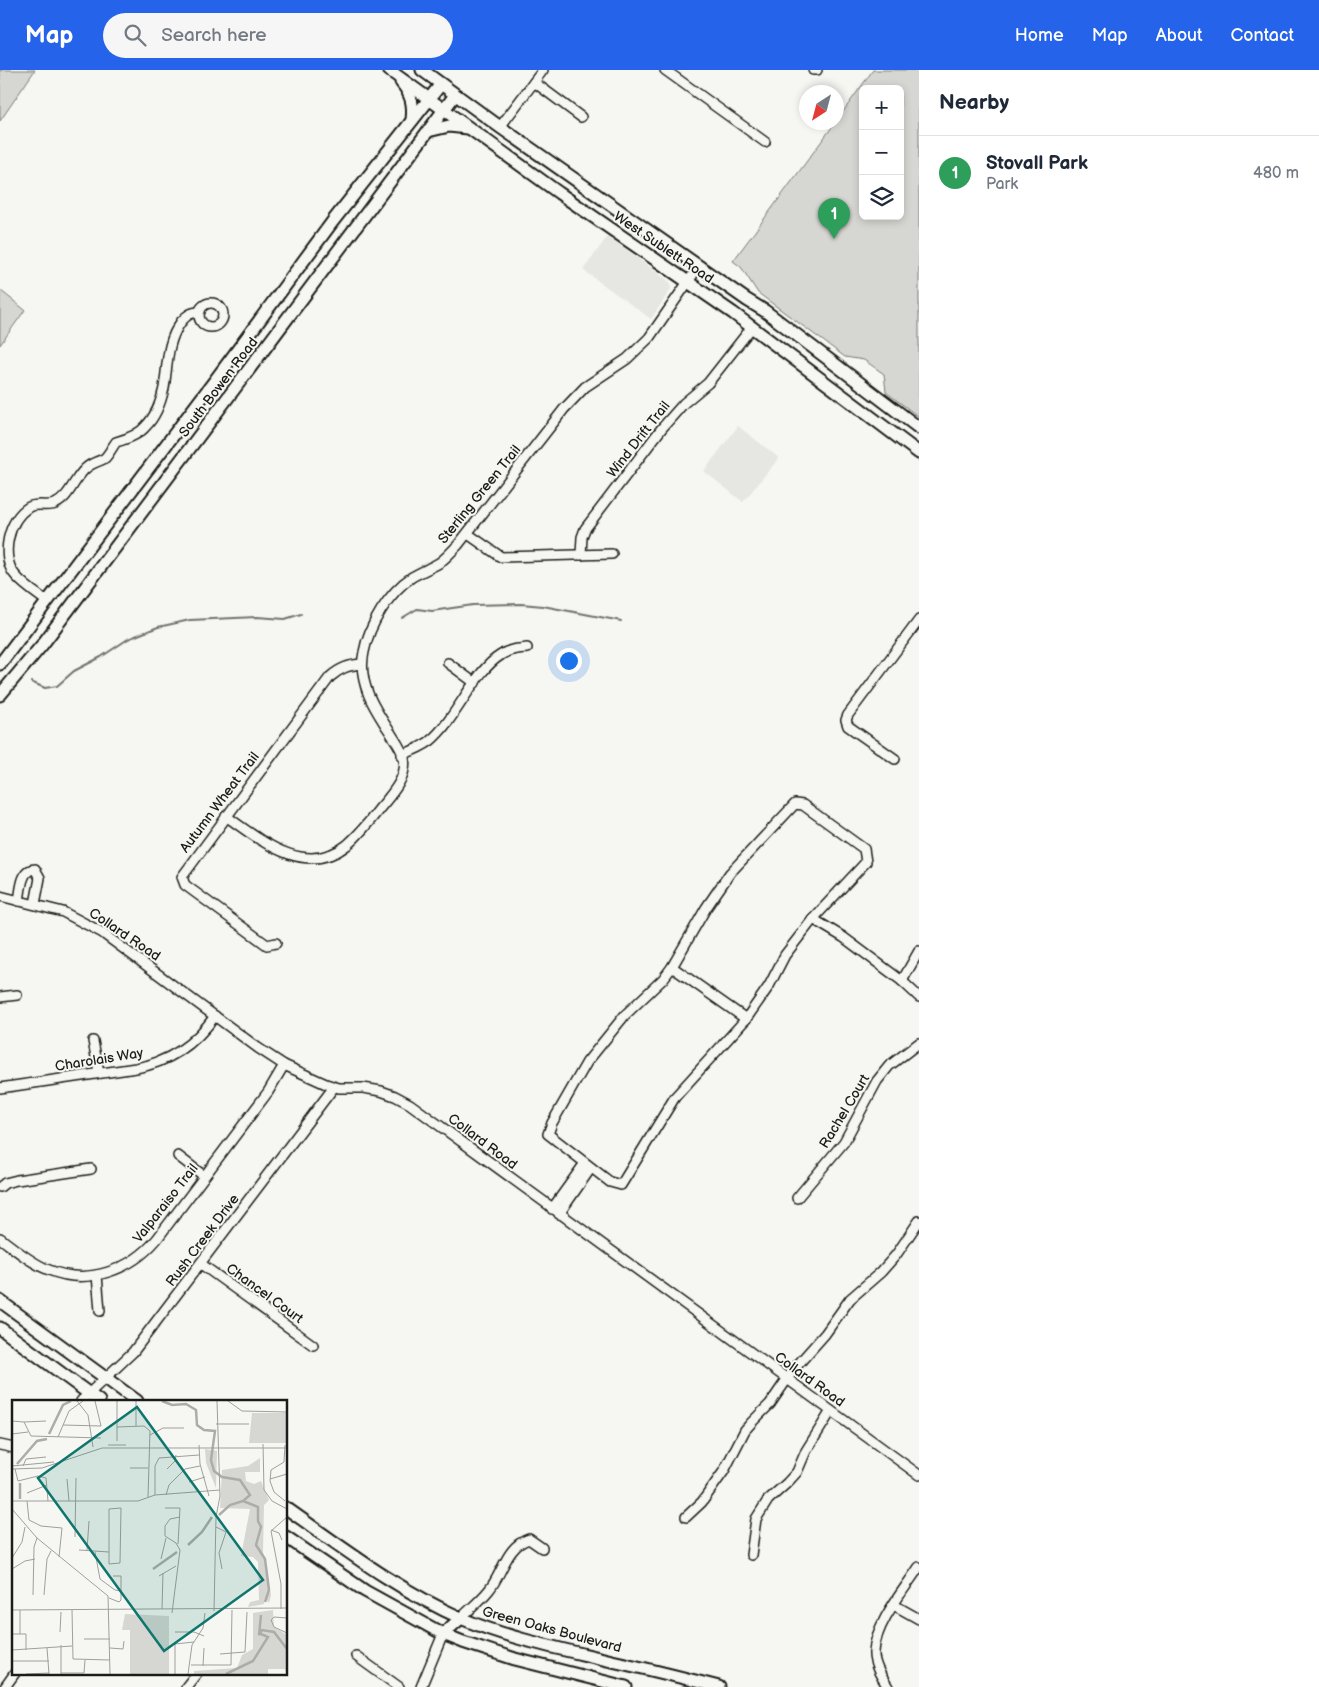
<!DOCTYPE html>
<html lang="en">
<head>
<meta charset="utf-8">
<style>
  body { margin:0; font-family:"Balsamiq Sans",sans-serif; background:#f6f6f7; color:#1f2937 }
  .controls { position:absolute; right:15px; top:15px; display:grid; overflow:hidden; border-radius:8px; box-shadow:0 2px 8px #0003 }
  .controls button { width:45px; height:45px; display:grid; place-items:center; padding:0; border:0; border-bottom:1px solid #e0e1e3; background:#fff; color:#1f2937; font:25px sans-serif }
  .compass { position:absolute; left:799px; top:15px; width:45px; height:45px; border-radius:50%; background:#fff; box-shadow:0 2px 8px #0003; rotate:216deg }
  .you { position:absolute; left:568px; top:590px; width:18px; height:18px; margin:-12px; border:4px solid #fff; border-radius:50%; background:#1a73e8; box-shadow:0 0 0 8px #1a73e833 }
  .badge { display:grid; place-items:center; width:32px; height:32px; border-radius:50%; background:#2563eb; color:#fff; font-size:16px; font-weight:700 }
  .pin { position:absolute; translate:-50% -41px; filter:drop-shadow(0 1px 2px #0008) }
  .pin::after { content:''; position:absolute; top:26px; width:18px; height:15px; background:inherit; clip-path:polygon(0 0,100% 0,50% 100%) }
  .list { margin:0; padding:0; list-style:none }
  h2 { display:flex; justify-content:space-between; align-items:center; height:65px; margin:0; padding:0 20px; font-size:21px }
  h2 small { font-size:16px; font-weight:400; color:#747a83 }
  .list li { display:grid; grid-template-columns:32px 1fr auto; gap:15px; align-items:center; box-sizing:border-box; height:75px; padding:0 20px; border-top:1px solid #e0e1e3 }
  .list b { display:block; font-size:19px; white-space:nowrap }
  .list p { margin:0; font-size:16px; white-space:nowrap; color:#747a83 }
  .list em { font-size:16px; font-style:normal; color:#747a83 }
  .icon { flex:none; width:28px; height:28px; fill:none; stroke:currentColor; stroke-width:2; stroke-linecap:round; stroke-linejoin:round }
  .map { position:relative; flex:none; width:919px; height:1617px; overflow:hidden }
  header { display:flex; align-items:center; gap:30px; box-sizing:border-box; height:70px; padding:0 25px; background:#2563eb; color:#fff }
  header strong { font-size:24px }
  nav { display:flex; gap:28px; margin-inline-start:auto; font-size:18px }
  .search { width:350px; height:45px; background:#f6f6f7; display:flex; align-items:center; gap:12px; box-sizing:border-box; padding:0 18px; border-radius:28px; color:#747a83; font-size:19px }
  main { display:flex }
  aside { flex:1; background:#fff }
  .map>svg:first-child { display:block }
  .built { fill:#e6e6e2 }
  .green { fill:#d6d6d2; stroke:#797977; fill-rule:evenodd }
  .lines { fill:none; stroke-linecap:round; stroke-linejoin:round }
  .stream { stroke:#727271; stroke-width:2 }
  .minor-casing { stroke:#1c1c1c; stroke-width:12 }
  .major-casing { stroke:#1c1c1c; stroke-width:15 }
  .minor { stroke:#f6f6f2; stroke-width:9 }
  .major { stroke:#f6f6f2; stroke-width:11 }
  .labels { text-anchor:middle; stroke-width:4; stroke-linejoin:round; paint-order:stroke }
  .street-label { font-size:14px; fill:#1c1c1c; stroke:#f6f6f2 }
  .inset-river { fill:none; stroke:#acaca9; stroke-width:2.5 }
  .inset-road { fill:none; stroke:#9f9f9c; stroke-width:1 }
  .view { fill:#0f766e; fill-opacity:0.15; stroke:#0f766e; stroke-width:2.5 }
  .inset-edge { fill:none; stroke:#1c1c1c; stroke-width:2.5 }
</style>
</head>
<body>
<header>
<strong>Map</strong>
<div class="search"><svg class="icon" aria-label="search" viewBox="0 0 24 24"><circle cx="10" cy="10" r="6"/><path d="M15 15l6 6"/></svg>Search here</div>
<nav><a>Home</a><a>Map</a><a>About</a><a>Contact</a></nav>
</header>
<main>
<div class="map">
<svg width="919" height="1617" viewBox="0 0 919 1617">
  <rect width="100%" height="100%" fill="#f6f6f2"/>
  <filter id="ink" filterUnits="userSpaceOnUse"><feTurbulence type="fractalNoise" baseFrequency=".02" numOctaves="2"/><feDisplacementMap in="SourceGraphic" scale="10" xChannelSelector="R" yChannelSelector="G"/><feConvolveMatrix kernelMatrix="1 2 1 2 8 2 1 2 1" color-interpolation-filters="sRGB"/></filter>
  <g filter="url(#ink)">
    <g class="built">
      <path d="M608 166 670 212 671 219 651 249 583 200Z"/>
      <path d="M738 356 779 388 743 432 704 401Z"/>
    </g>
    <g class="green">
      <path d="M0 0H35L0 51Z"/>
      <path d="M873 0H919V347L886 322 884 304 864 290 845 287 758 223 741 197 733 191 835 53 836 52 837 50ZM863 19H900V146H863Z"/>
      <path d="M0 220 25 240 0 275Z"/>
    </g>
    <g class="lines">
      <g class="stream">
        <path d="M402 548 417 539 432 541 473 535 521 534 543 536 621 551"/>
        <path d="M31 612 45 618 57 616 74 601 101 587 128 569 158 557 190 550 257 547 285 549 301 544"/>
      </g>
      <g class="minor-casing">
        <g id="minor">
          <path d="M665 0 765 72"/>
          <path d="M813 0H817"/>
          <path d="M534 12 581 47"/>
          <path d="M500 57 543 0"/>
          <circle cx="211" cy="245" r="12"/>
          <path d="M468 464 501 487 612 484"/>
          <path d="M581 485 582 467 585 459 662 358 684 333 708 313 752 257"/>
          <path d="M48 532C37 524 24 516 15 505 0 487 8 449 29 437 37 433 48 437 55 434 70 427 74 409 85 399 92 392 99 392 105 388 109 384 113 376 116 372 127 369 139 365 146 356 156 346 161 332 164 318 168 294 166 273 181 252 187 245 191 242 200 242"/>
          <path d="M448 593 475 613"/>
          <path d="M402 685C412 681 422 677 430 671 457 649 473 602 501 585 509 579 518 579 527 578"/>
          <path d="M895 689 848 656 846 650 848 645 919 550"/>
          <path d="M795 734 803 735 864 779 866 792 813 849 785 885 769 916 746 949 675 1027 621 1115 610 1112 548 1064 552 1053 587 992 625 945 663 909 672 897 706 838 730 803Z"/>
          <path d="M226 746C261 771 306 808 347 775 360 764 370 751 380 738 391 725 408 707 404 688 402 679 395 670 390 662 374 638 357 612 364 582 369 555 389 522 412 507 421 502 430 498 439 493 446 488 452 481 458 475L564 339 585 317 627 289 649 268 699 196"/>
          <path d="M0 826 63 842 101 862 258 978 284 995 326 1014 339 1018H363L381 1021 395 1026 410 1034 919 1405"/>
          <path d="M19 831C21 820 21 799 35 799L40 808 35 834"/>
          <path d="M813 849 843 867 902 911 919 927"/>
          <path d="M276 873 267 875 185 815 182 807 330 607C340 598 349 595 362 594"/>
          <path d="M672 897 746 949"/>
          <path d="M902 911 919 881"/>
          <path d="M0 927 17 925"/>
          <path d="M93 971 99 1003"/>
          <path d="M0 1018 136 998C170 992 195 974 215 946"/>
          <path d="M178 1086 204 1106"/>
          <path d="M0 1117 5 1113 17 1110 91 1099"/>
          <path d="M797 1128 844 1072 877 1011 889 996 919 973"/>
          <path d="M552 1139 585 1093"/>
          <path d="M559 1144 591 1098"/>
          <path d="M0 1168C15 1179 31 1193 49 1200 88 1216 131 1200 157 1169L268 1022 284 995"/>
          <path d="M201 1194 313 1275"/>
          <path d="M97 1205 100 1241"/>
          <path d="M81 1331 133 1282 334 1017"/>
          <path d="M0 1375 14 1378"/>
          <path d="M686 1447 702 1432 724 1401 745 1360 752 1352 770 1334 794 1299 825 1264 850 1229 881 1202 896 1185 919 1151"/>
          <path d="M751 1485 756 1449 768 1430 787 1413 797 1402 806 1381 831 1341"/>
          <path d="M894 1535 919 1549"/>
          <path d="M461 1548C470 1539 481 1530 489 1520 503 1503 506 1476 529 1469L542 1478"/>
          <path d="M356 1586 399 1617"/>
          <path d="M5 1617 15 1603"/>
          <path d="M186 1617 197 1603"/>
          <path d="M421 1617 443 1564"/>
          <path d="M888 1617C882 1608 873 1594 874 1582 875 1554 904 1520 919 1497"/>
        </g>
      </g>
      <g class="major-casing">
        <g id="major">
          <path d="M389 0 559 123 733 243 919 383"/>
          <path d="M422 0 500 57 747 230 765 241 919 358"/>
          <path d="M401 12C411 24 414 34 412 50"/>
          <path d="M428 61 449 56 468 58"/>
          <path d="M0 594 216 309 333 151 441 14"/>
          <path d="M0 625 42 575 455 25"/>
          <path d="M0 1231 137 1331"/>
          <path d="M0 1258 99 1331"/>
          <path d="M286 1438C343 1478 399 1521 463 1549 510 1569 562 1579 612 1591 648 1599 684 1608 719 1617"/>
          <path d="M286 1467 365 1521 443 1564 463 1572 515 1589 626 1617"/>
          <path d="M443 1564 461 1548"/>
        </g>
      </g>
      <use href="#minor" class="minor"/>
      <use href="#major" class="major"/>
    </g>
  </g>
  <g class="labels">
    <g class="street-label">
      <text transform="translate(664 177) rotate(34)" y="5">West Sublett Road</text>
      <text transform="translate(218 317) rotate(-53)" y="5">South Bowen Road</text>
      <text transform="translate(638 369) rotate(-52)" y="5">Wind Drift Trail</text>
      <text transform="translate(479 424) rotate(-51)" y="5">Sterling Green Trail</text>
      <text transform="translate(219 732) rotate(-53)" y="5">Autumn Wheat Trail</text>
      <text transform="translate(125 864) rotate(34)" y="5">Collard Road</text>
      <text transform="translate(99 989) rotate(-9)" y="5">Charolais Way</text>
      <text transform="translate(844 1041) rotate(-59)" y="5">Rachel Court</text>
      <text transform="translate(483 1071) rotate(37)" y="5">Collard Road</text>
      <text transform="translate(165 1133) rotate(-52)" y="5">Valparaiso Trail</text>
      <text transform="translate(202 1170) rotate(-53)" y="5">Rush Creek Drive</text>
      <text transform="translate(265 1223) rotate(36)" y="5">Chancel Court</text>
      <text transform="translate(810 1309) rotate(36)" y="5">Collard Road</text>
      <text transform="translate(552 1559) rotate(15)" y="5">Green Oaks Boulevard</text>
    </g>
  </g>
  <g transform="translate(12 1330)">
    <rect width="275" height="275" fill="#f6f6f2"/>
    <path d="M240 13H275L274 43H237ZM193 49 205 51 204 88 194 63ZM248 58V72H233L234 81 242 84 249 81 257 100 252 105 251 152 259 195 257 203 253 198 252 204 236 207 238 202 247 200 246 162 241 157 229 156 238 109 208 108 210 70 236 66ZM261 210 262 227 275 235V274L273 269H256V274H182V271L225 268 230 255 241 249V213ZM113 214 157 216V274H118V230H110Z" fill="#d6d6d2"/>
    <path class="inset-river" d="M150 1 160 5 174 4 184 10 185 25 192 30 203 31 199 60 202 71 210 77 228 80 238 95 231 101 246 107V121L249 127 244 145 253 159 257 190 253 202M37 34 51 5 59 1M5 64 25 41 35 39M8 99V83M207 115 218 105 231 101M176 145 190 132 200 117M141 169 165 152M249 215 247 235 250 230 262 232 275 249M214 274 241 261 256 237 249 234"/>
    <path class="inset-road" d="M65 1 76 15 81 47M216 1 230 11 275 12M0 21 12 22 19 36 89 38M12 22 34 21M204 24H237M51 25 89 26 83 1M124 26V1M105 27 132 26 138 31 136 97M0 34 16 32M138 35 151 28H172M46 37 57 11 71 1M105 41V1M251 44 252 90 260 101 275 109M96 45H114M187 45 188 64 197 96M273 45 272 62 259 70 258 81 262 92 273 101M0 66 42 62M11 66 14 59 34 57M118 68H136M0 69 30 68 90 48H275M3 69 6 81 26 76 34 78 36 101M155 69 163 61 164 55M55 79 57 101M258 79 275 74M177 82 193 77M15 93 35 85M143 95V66L147 58 187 55M154 95 157 85 173 69 188 66M0 101H126L143 95 208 90M15 101 17 120 29 126 50 128 47 157M109 108 108 163 97 164V109ZM153 108H168L166 144M0 109 25 138 96 196 98 274M204 127 214 132 207 153 210 169M259 130 267 133 270 140M63 137 64 78M67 150 97 152M75 150 77 121M83 152 88 179 103 190 109 191M0 158 10 142 13 127M149 159 154 138M0 169 13 161 23 159M147 176 164 166M21 195 22 147 25 138M32 195 35 159 39 151M97 198 107 202 109 200V176H101M150 209 151 173M269 209V184L259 131 275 117M0 210 275 208M8 210V234M60 210 61 259 98 260M202 211 204 117 208 96 205 1M160 213 168 150 164 143 153 136V126L158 119 168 117M275 218 262 217 259 220 262 227 275 233M48 232 49 212M163 232H182L192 236M0 234H14V250M72 239H98M35 248 37 274M98 248 111 249 112 241M0 250 60 246M208 254 233 252 235 212M0 261H37M179 265H219L220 210M191 266 192 248M49 273H72L73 260M14 274 37 273M49 274V245M163 274V244L182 242M176 274 180 245 191 228 193 213"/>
    <path class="view" d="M125 7 251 180 152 251 26 78Z"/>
    <rect width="275" height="275" class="inset-edge"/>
  </g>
</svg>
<div class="controls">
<button>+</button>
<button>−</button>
<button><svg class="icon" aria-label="layers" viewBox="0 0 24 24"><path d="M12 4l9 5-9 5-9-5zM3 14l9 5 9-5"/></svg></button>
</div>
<svg class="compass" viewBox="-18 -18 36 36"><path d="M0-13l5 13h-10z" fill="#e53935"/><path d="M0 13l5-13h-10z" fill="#747a83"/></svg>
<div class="you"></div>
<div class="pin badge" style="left:834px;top:169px;background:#2e9e5b">1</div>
</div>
<aside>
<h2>Nearby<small></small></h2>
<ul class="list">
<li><span class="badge" style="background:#2e9e5b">1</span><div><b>Stovall Park</b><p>Park</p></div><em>480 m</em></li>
</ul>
</aside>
</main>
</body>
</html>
